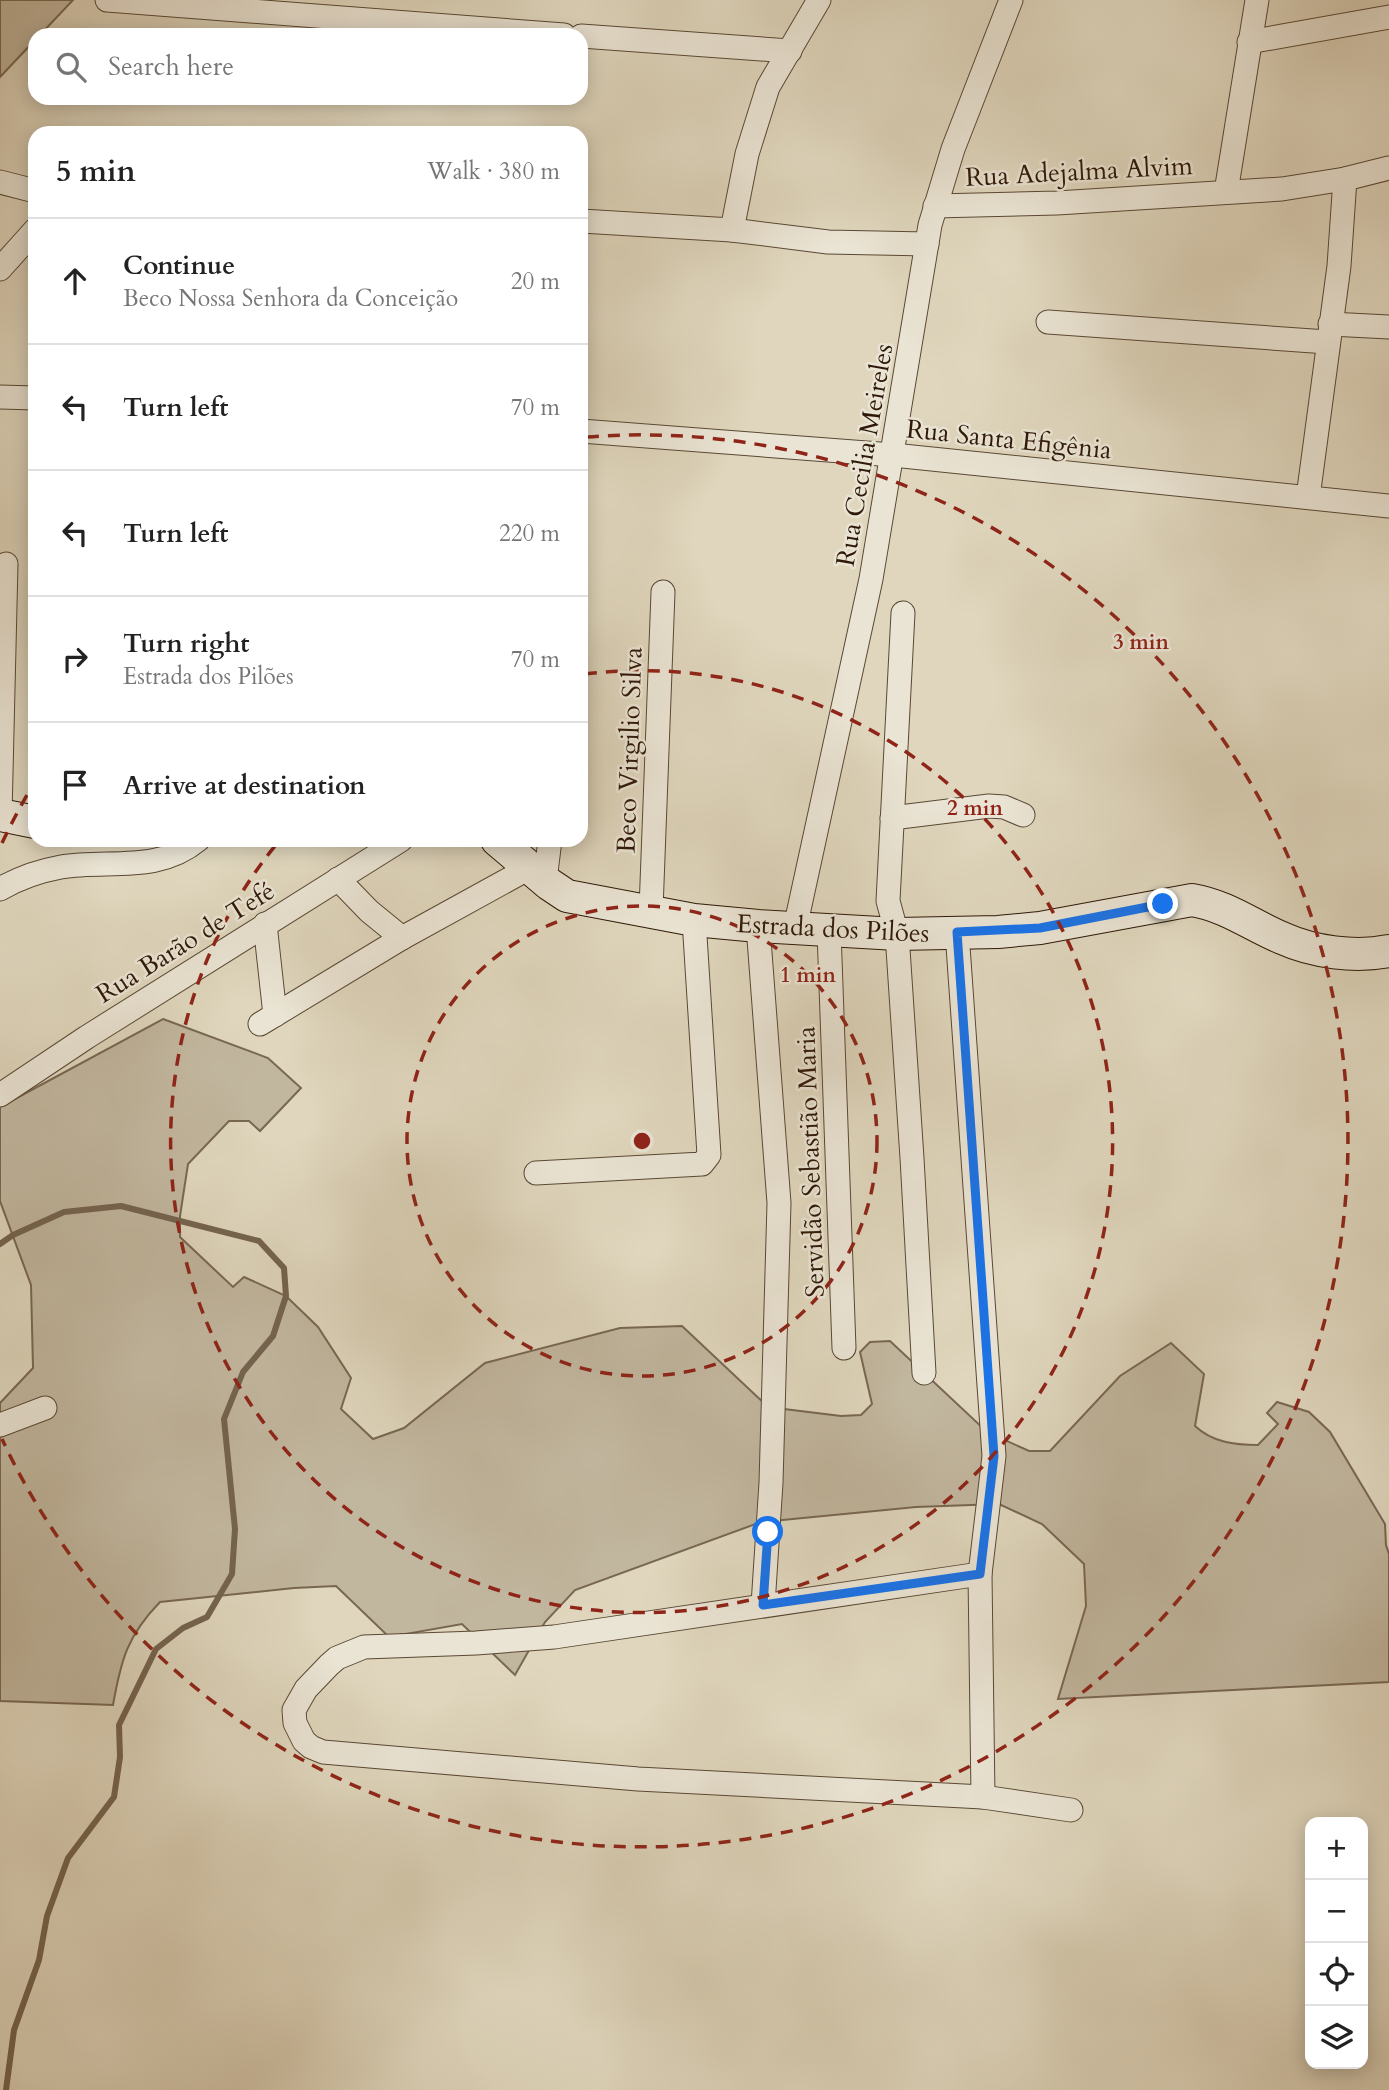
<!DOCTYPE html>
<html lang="en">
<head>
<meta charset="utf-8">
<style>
  body { margin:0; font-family:Cardo,serif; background:#f2f2f2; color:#222 }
  .controls { position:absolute; right:21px; bottom:21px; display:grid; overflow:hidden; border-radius:14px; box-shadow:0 4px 18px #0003 }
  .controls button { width:63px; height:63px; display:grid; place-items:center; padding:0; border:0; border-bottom:2px solid #e0e0e0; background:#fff; color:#222; font:35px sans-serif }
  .stop { position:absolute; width:21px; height:21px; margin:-16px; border:5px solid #1a73e8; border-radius:50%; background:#fff }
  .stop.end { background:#1a73e8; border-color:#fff; box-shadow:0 2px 7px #0008 }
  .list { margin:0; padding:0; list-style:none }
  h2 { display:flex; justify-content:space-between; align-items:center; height:91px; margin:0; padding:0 28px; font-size:30px }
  h2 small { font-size:23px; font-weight:400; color:#767676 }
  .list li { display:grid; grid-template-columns:46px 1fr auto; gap:21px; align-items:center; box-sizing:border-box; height:126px; padding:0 28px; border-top:2px solid #e0e0e0 }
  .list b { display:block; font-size:26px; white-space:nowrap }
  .list p { margin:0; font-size:23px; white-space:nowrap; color:#767676 }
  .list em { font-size:23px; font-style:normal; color:#767676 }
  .icon { flex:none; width:38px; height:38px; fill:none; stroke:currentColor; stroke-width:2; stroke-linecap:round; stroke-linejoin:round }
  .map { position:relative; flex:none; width:1389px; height:2090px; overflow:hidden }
  .search { position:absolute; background:#fff; box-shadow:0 4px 18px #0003; left:28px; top:28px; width:560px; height:77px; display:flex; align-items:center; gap:18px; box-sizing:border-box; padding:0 24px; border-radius:21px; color:#767676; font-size:26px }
  .panel { position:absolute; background:#fff; box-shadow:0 4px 18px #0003; left:28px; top:126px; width:560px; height:721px; border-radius:21px }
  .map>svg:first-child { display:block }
  .green { fill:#c1b69e; stroke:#786752; stroke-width:2 }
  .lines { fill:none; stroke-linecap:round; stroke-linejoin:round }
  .stream { stroke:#74634f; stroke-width:6 }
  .street-casing { stroke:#5a4834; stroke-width:25 }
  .secondary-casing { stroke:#2e1807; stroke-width:34 }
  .street { stroke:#eae4d4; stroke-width:23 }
  .secondary { stroke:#eae4d4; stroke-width:32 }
  .route { stroke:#1a73e8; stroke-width:9 }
  .ring { fill:none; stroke:#8f2418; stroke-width:3.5; stroke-dasharray:12 9 }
  .labels { text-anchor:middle; stroke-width:5; stroke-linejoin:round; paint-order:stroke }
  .street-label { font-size:26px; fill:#2e1807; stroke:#eae4d4 }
  .centre { fill:#8f2418; stroke:#eae4d4; stroke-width:3.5 }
  .ring-label { font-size:21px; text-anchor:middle; font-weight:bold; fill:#8f2418; stroke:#eae4d4; stroke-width:5; stroke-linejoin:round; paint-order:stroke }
</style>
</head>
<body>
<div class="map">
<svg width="1389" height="2090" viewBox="0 0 1389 2090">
  <rect width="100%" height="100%" fill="#dfd6bd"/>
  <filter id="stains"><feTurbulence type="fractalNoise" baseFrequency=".00286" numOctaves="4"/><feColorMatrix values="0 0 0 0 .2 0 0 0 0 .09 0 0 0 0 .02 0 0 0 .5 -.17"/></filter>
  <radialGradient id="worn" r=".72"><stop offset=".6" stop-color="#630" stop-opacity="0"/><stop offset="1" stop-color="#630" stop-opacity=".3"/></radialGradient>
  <g class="green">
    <path d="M0 0H73L40 35H35V40L0 77Z"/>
    <path d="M163 1019 268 1058 301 1088 260 1131 249 1121H229L188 1164 180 1216V1237L233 1287 244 1277 286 1296 318 1327 351 1378 341 1409 373 1439 404 1428 485 1363 620 1328 682 1326 768 1407 841 1416 861 1415 872 1404 860 1352 870 1342 890 1341 987 1432 1029 1451H1050L1120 1376 1171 1343 1204 1374 1195 1426C1212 1442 1234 1445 1258 1445L1278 1424 1267 1413 1277 1402 1309 1412 1330 1432 1385 1524 1386 1545 1389 1554V1682L1058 1699 1086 1606 1084 1564 1042 1524 999 1504 916 1507 761 1522 575 1590 545 1622 515 1675 462 1624 389 1637 336 1586 294 1588 160 1602C127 1636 121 1660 113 1705L0 1701V1403L33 1368 31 1285 0 1201V1107Z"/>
  </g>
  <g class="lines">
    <path class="stream" d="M0 1244 13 1235 64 1212 121 1206 259 1241 284 1268 286 1296 273 1336 243 1372 224 1419 235 1529 232 1574 207 1617 183 1628 156 1649 119 1725 120 1757 114 1797 68 1858 47 1916 39 1960 14 2030 6 2090"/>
    <g class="street-casing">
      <g id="street">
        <path d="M107 0 564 35"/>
        <path d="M581 36 790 51"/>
        <path d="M1249 42 1389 17"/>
        <path d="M0 182 35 191"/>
        <path d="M1226 192 1257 0"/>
        <path d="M935 206 1057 203 1282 189 1345 179 1389 168"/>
        <path d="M581 221 732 230 828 242 927 244"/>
        <path d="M732 230 747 154 768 87 819 0"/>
        <path d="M0 269 35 230"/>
        <path d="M1048 322 1327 342"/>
        <path d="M1330 324 1389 327"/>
        <path d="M0 397 35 398"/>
        <path d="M581 431 893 455 1389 506"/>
        <path d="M1308 497 1339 266 1345 179"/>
        <path d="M903 613 888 901 897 934 912 1158 924 1373"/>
        <path d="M0 815 6 564"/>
        <path d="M892 818 989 806 1004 807 1023 815"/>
        <path d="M338 879 369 911 402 938"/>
        <path d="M545 880 550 840"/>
        <path d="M0 889C19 878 39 871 61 867 108 859 157 874 198 840"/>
        <path d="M651 910 663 592"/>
        <path d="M265 924 275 1015"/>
        <path d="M758 926 779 1203 771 1483 763 1605"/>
        <path d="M795 928 871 579 930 225 953 149 1011 0"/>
        <path d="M829 931 844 1348"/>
        <path d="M957 932 994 1456 980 1574 983 1797"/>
        <path d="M260 1024 402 938 531 867"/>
        <path d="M0 1095 87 1037 401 840"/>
        <path d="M536 1173 702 1164 709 1155 694 920"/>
        <path d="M0 1425 45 1408"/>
        <path d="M980 1574 554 1637 476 1643 364 1647 337 1658 329 1665 306 1689 294 1710 295 1723 304 1741 311 1747 323 1752 638 1779 983 1797 1071 1810"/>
      </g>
    </g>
    <g class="secondary-casing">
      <g id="secondary">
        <path d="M0 815 35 822"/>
        <path d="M497 840 549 884 567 896 694 920 758 926 897 934 998 932 1040 928 1192 900C1227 906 1251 925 1282 938 1313 952 1355 958 1389 951"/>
      </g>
    </g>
    <use href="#street" class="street"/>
    <use href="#secondary" class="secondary"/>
  </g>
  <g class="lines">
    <path class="route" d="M768 1532 763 1605 980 1574 994 1456 957 932 1040 928 1163 904"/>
  </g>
  <g class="ring">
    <circle cx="642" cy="1141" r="235"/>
    <path d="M585 674A471 471 0 1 1 279 841"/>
    <path d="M2 843A706 706 0 0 1 34 783M587 437A706 706 0 1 1 2 1439"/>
  </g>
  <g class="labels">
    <g class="street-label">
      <text transform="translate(1079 171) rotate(-3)" y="9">Rua Adejalma Alvim</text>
      <text transform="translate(1009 439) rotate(6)" y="9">Rua Santa Efigênia</text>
      <text transform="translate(864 455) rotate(-80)" y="9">Rua Cecilia Meireles</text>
      <text transform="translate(629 750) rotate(-88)" y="9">Beco Virgilio Silva</text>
      <text transform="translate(833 928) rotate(3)" y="9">Estrada dos Pilões</text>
      <text transform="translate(185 942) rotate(-32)" y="9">Rua Barão de Tefé</text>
      <text transform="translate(810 1162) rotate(-92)" y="9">Servidão Sebastião Maria</text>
    </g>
  </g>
  <circle cx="642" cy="1141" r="10" class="centre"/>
  <g class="ring-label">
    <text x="1141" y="649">3 min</text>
    <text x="975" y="815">2 min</text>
    <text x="808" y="982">1 min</text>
  </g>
  <rect width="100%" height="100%" filter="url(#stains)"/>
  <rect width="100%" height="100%" fill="url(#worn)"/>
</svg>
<div class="controls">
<button>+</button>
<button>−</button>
<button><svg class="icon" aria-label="locate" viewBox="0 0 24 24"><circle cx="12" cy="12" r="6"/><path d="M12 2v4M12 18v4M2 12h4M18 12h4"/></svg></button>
<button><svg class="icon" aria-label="layers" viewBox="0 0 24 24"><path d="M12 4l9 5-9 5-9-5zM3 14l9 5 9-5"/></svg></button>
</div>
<div class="stop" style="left:768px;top:1532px"></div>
<div class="stop end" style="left:1163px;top:904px"></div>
<div class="search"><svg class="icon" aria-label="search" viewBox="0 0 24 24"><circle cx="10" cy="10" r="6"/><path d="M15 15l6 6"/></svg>Search here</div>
<section class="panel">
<h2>5 min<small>Walk · 380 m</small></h2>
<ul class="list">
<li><svg class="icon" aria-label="ahead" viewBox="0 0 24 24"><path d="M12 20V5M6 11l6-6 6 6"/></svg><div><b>Continue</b><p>Beco Nossa Senhora da Conceição</p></div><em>20 m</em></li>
<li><svg class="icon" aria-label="left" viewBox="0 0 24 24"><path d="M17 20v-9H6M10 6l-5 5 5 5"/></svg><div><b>Turn left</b></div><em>70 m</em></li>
<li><svg class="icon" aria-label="left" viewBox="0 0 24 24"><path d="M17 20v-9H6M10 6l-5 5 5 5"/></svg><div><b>Turn left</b></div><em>220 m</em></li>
<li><svg class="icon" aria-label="right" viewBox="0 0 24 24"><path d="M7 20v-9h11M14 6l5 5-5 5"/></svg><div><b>Turn right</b><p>Estrada dos Pilões</p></div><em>70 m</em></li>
<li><svg class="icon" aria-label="arrive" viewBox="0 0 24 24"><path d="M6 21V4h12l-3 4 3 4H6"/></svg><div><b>Arrive at destination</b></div></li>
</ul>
</section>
</div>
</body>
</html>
